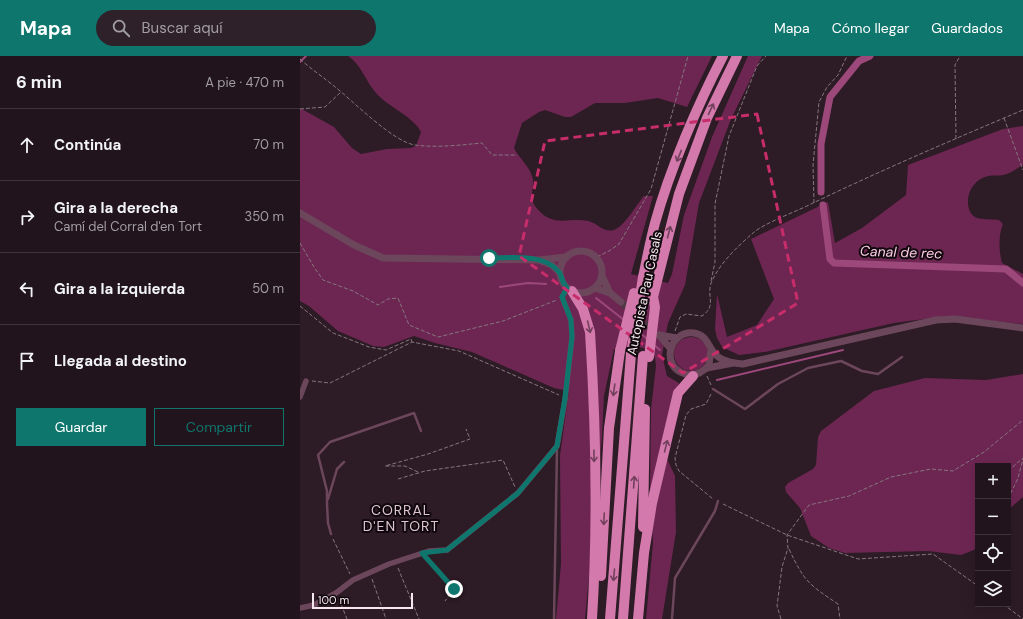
<!DOCTYPE html>
<html lang="es">
<head>
<meta charset="utf-8">
<style>
  body { margin:0; font-family:"DM Sans",sans-serif; background:#2e2129; color:#f1f3f6 }
  .controls { position:absolute; right:12px; bottom:12px; display:grid; overflow:hidden; border-radius:0px; box-shadow:0 4px 16px #0002 }
  .controls button { width:36px; height:36px; display:grid; place-items:center; padding:0; border:0; border-bottom:1px solid #3f333b; background:#22141c; color:#f1f3f6; font:20px sans-serif }
  .scale { position:absolute; left:12px; bottom:10px; width:101px; box-sizing:border-box; padding-left:4px; border:2px solid #f4e7ed; border-top:0; font-size:11px; line-height:14px; white-space:nowrap; color:#f4e7ed; -webkit-text-stroke:3px #10080c; paint-order:stroke }
  .stop { position:absolute; width:12px; height:12px; margin:-9px; border:3px solid #0f766e; border-radius:50%; background:#fff }
  .stop.end { background:#0f766e; border-color:#fff; box-shadow:0 1px 4px #0008 }
  .list { margin:0; padding:0; list-style:none }
  h2 { display:flex; justify-content:space-between; align-items:center; height:52px; margin:0; padding:0 16px; font-size:17px }
  h2 small { font-size:13px; font-weight:400; color:#a29ea3 }
  .list li { display:grid; grid-template-columns:26px 1fr auto; gap:12px; align-items:center; box-sizing:border-box; height:72px; padding:0 16px; border-top:1px solid #3f333b }
  .list b { display:block; font-size:15px; white-space:nowrap }
  .list p { margin:0; font-size:13px; white-space:nowrap; color:#a29ea3 }
  .list em { font-size:13px; font-style:normal; color:#a29ea3 }
  .actions { display:flex; gap:8px; padding:12px 16px }
  .actions a { flex:1; padding:9px 0; border:1px solid #0f766e; border-radius:0px; text-align:center; font-size:14px; color:#0f766e }
  .actions .main { background:#0f766e; color:#fff }
  .icon { flex:none; width:22px; height:22px; fill:none; stroke:currentColor; stroke-width:2; stroke-linecap:round; stroke-linejoin:round }
  .map { position:relative; flex:none; width:723px; height:563px; overflow:hidden }
  header { display:flex; align-items:center; gap:24px; box-sizing:border-box; height:56px; padding:0 20px; background:#0f766e; color:#fff }
  header strong { font-size:19px }
  nav { display:flex; gap:22px; margin-inline-start:auto; font-size:14px }
  .search { width:280px; height:36px; background:#2e2129; display:flex; align-items:center; gap:10px; box-sizing:border-box; padding:0 14px; border-radius:22px; color:#a29ea3; font-size:15px }
  main { display:flex }
  aside { flex:1; background:#22141c }
  .map>svg:first-child { display:block }
  .green { fill:#6d2652 }
  .lines { fill:none; stroke-linecap:round; stroke-linejoin:round }
  .stream { stroke:#9c487a; stroke-width:2 }
  .canal { stroke:#9c487a; stroke-width:7 }
  .tertiary-tunnel { stroke:#4b3a43; stroke-width:7; stroke-dasharray:7 3.5; stroke-linecap:butt }
  .path { stroke:#86767e; stroke-width:1; stroke-dasharray:4 2; stroke-linecap:butt }
  .service { stroke:#6c475b; stroke-width:2.5 }
  .minor { stroke:#6c475b; stroke-width:5.5 }
  .tertiary { stroke:#6c475b; stroke-width:7 }
  .motorway { stroke:#d379ac; stroke-width:10 }
  .motorway-bridge { stroke:#d379ac; stroke-width:10 }
  .oneway { stroke:#72405c }
  .route { stroke:#0f766e; stroke-width:5 }
  .marked { fill:none; stroke:#c72d6a; stroke-width:3; stroke-dasharray:8 5; stroke-linejoin:round }
  .labels { text-anchor:middle; stroke-width:4; stroke-linejoin:round; paint-order:stroke }
  .street-label { font-size:13px; fill:#f4e7ed; stroke:#10080c }
  .water-label { font-size:14px; font-style:italic; fill:#fccbe4; stroke:#10080c }
  .neighbourhood-label { font-size:14px; letter-spacing:1px; fill:#dfc5d2; stroke:#10080c }
</style>
</head>
<body>
<header>
<strong>Mapa</strong>
<div class="search"><svg class="icon" aria-label="search" viewBox="0 0 24 24"><circle cx="10" cy="10" r="6"/><path d="M15 15l6 6"/></svg>Buscar aquí</div>
<nav><a>Mapa</a><a>Cómo llegar</a><a>Guardados</a></nav>
</header>
<main>
<aside>
<h2>6 min<small>A pie · 470 m</small></h2>
<ul class="list">
<li><svg class="icon" aria-label="ahead" viewBox="0 0 24 24"><path d="M12 20V5M6 11l6-6 6 6"/></svg><div><b>Continúa</b></div><em>70 m</em></li>
<li><svg class="icon" aria-label="right" viewBox="0 0 24 24"><path d="M7 20v-9h11M14 6l5 5-5 5"/></svg><div><b>Gira a la derecha</b><p>Camí del Corral d'en Tort</p></div><em>350 m</em></li>
<li><svg class="icon" aria-label="left" viewBox="0 0 24 24"><path d="M17 20v-9H6M10 6l-5 5 5 5"/></svg><div><b>Gira a la izquierda</b></div><em>50 m</em></li>
<li><svg class="icon" aria-label="arrive" viewBox="0 0 24 24"><path d="M6 21V4h12l-3 4 3 4H6"/></svg><div><b>Llegada al destino</b></div></li>
</ul>
<div class="actions"><a class="main">Guardar</a><a>Compartir</a></div>
</aside>
<div class="map">
<svg width="723" height="563" viewBox="0 0 723 563">
  <rect width="100%" height="100%" fill="#2d1b25"/>
  <g class="green">
    <path d="M48 0H412L387 51 358 42 325 47H295L271 61H265L245 54 239 56 222 67 214 92C219 102 229 110 232 120 236 129 228 140 235 150 252 173 268 161 288 165 298 167 303 177 314 174 325 170 336 149 344 140H353L331 218 368 227 372 218 384 159 412 81 448 0H462L431 63 399 147 385 229 368 267 362 299 367 320 379 327 371 352 362 392 375 420 376 476 362 563H346L353 487 350 432 351 353 356 310 355 301 347 293 339 291 314 293 304 340 302 381 285 563H256L261 508 260 399 269 335 254 332 172 296 135 287 114 280 84 291 73 290 38 275 9 250 0 245V52L34 71 52 92 61 98 87 93 111 92 116 90 121 76C113 60 88 51 76 37 66 26 61 8 48 0Z"/>
    <path d="M723 70V109C717 112 710 118 703 119 698 120 693 119 688 120 675 123 667 135 668 148 670 167 685 162 699 164L703 168C698 179 699 196 702 207L723 218V268L647 260 594 267 465 296 439 299 422 291 417 282 415 273 417 238 427 281 457 269 474 243 451 183 528 146 535 187 562 172 606 139 608 109 703 73Z"/>
    <circle cx="391" cy="298" r="17"/>
    <path d="M723 318V441L708 454V410H678V488L674 494 661 499 628 495 545 497 529 492 511 480 500 452 486 436 485 431 488 427 513 413 516 409 518 381 521 375 574 335 625 322 686 324Z"/>
  </g>
  <g class="lines">
    <g class="stream">
      <path d="M0 6 6 0"/>
      <path d="M200 231 228 227 246 228"/>
      <path d="M296 242 324 264"/>
      <path d="M338 275 347 283"/>
      <path d="M353 288 360 294"/>
      <path d="M417 324 543 294"/>
    </g>
    <g class="canal">
      <path d="M521 136V88L530 41 559 5 570 0"/>
      <path d="M523 149 530 203 534 207 706 213 723 227"/>
    </g>
    <path class="tertiary-tunnel" d="M321 246 354 275"/>
    <g class="path">
      <path d="M0 3C11 13 23 21 34 30 52 44 93 86 115 89 137 92 160 89 182 87L192 99H217"/>
      <path d="M0 53 25 51 41 36"/>
      <path d="M704 62 723 114"/>
      <path d="M656 83 655 9 660 0"/>
      <path d="M514 147 513 109 519 46 527 31 538 19 547 0"/>
      <path d="M0 187 14 211 23 224 53 235 78 249 88 243 98 242 109 269 138 281 203 265 257 244"/>
      <path d="M297 201 309 195 319 188 351 133 388 0"/>
      <path d="M411 225 415 206V148L429 80 457 10 466 0"/>
      <path d="M0 250 33 277 69 291 86 294 111 283 112 286"/>
      <path d="M375 275 380 261 386 258 402 260C418 249 405 239 412 225 420 207 438 190 453 177 464 167 498 155 513 147 582 114 652 84 723 54"/>
      <path d="M407 320 411 329"/>
      <path d="M12 325 30 327 112 286 159 295 259 339"/>
      <path d="M411 338 406 348 391 353 386 359 375 402 376 409 379 415 413 443"/>
      <path d="M708 415 723 402"/>
      <path d="M118 416 105 410H85L128 398 170 383 166 373"/>
      <path d="M98 423 125 415 203 404 215 431"/>
      <path d="M708 443 718 422 723 403"/>
      <path d="M423 448 487 479 558 503 633 498 678 530"/>
      <path d="M33 483 50 518"/>
      <path d="M489 493C504 525 508 528 538 548L540 563"/>
      <path d="M126 502 154 533 145 545"/>
      <path d="M98 512 119 563"/>
      <path d="M72 523 86 563"/>
      <path d="M39 543 47 563"/>
      <path d="M703 548 723 563"/>
      <path d="M481 563 477 550 482 511 488 492 487 479 509 449 549 440 591 421 631 413 653 415 684 396 723 364"/>
    </g>
    <g class="service">
      <path d="M413 333 445 353 478 328 508 312 541 305 562 315 578 318 602 301"/>
      <path d="M28 443 37 413 44 406"/>
      <path d="M27 448V435L18 399 30 386 114 357 121 375"/>
      <path d="M27 448 28 467 31 478"/>
      <path d="M254 563 257 393"/>
      <path d="M372 563 375 522 415 455 418 445"/>
    </g>
    <g class="minor">
      <path d="M0 341 6 325"/>
      <path d="M0 552 14 549 36 537 53 524 89 508 129 495 147 494 218 437 257 390 265 344 272 281 271 264 262 241 267 232"/>
    </g>
    <g class="tertiary">
      <path d="M0 157 54 189 83 202 239 204 266 201"/>
      <circle cx="281" cy="216" r="21"/>
      <path d="M241 205 252 209 259 216"/>
      <path d="M302 220 310 237 321 246"/>
      <path d="M295 232 310 237"/>
      <path d="M359 279 377 282"/>
      <path d="M359 279 370 292"/>
      <path d="M411 293 409 309C403 316 395 321 385 318 360 311 369 274 394 277 408 279 408 292 417 300 424 306 434 307 443 308L636 264 655 263 723 272"/>
      <path d="M407 312 433 307"/>
    </g>
    <g class="motorway">
      <path d="M343 221C347 203 350 185 355 167 370 113 397 50 423 0"/>
      <path d="M272 235 283 253 290 276C296 371 298 468 292 563"/>
      <path d="M353 241 379 138 407 62 437 0"/>
      <path d="M343 471 345 353"/>
      <path d="M301 520 309 372 320 295"/>
      <path d="M310 563 331 298"/>
      <path d="M323 563 343 300"/>
      <path d="M338 563 344 497 352 447 378 337 393 320"/>
    </g>
    <g class="motorway-bridge">
      <path d="M320 295 334 237"/>
      <path d="M331 298 343 221"/>
      <path d="M349 301 355 251 353 241"/>
    </g>
  </g>
  <defs><path id="oneway-shaft" d="M-6 0H5M1.5-3L5.5 0L1.5 3" fill="none" stroke-width="1.6" stroke-linecap="round" stroke-linejoin="round"/></defs>
  <g class="oneway">
    <use href="#oneway-shaft" transform="translate(411 53) rotate(-65)"/>
    <use href="#oneway-shaft" transform="translate(379 100) rotate(112)"/>
    <use href="#oneway-shaft" transform="translate(369 176) rotate(-76)"/>
    <use href="#oneway-shaft" transform="translate(289 271) rotate(77)"/>
    <use href="#oneway-shaft" transform="translate(314 334) rotate(98)"/>
    <use href="#oneway-shaft" transform="translate(366 390) rotate(-76)"/>
    <use href="#oneway-shaft" transform="translate(294 400) rotate(89)"/>
    <use href="#oneway-shaft" transform="translate(334 426) rotate(-86)"/>
    <use href="#oneway-shaft" transform="translate(304 463) rotate(93)"/>
    <use href="#oneway-shaft" transform="translate(314 519) rotate(95)"/>
  </g>
  <g class="lines">
    <path class="route" d="M154 533 122 497 147 494 218 437 257 390 265 342 272 281 271 264 262 241 267 232C262 227 262 220 259 216 245 197 210 202 189 202"/>
  </g>
  <path class="marked" d="M457 58 498 247 383 317 219 200 245 85Z"/>
  <g class="labels">
    <g class="street-label">
      <text transform="translate(344 237) rotate(-78)" y="5">Autopista Pau Casals</text>
    </g>
    <g class="water-label">
      <text transform="translate(601 196) rotate(2)" y="5">Canal de rec</text>
    </g>
    <g class="neighbourhood-label">
      <text x="101" y="459">CORRAL<tspan x="101" dy="16">D'EN TORT</tspan></text>
    </g>
  </g>
</svg>
<div class="controls">
<button>+</button>
<button>−</button>
<button><svg class="icon" aria-label="locate" viewBox="0 0 24 24"><circle cx="12" cy="12" r="6"/><path d="M12 2v4M12 18v4M2 12h4M18 12h4"/></svg></button>
<button><svg class="icon" aria-label="layers" viewBox="0 0 24 24"><path d="M12 4l9 5-9 5-9-5zM3 14l9 5 9-5"/></svg></button>
</div>
<div class="scale">100 m</div>
<div class="stop" style="left:189px;top:202px"></div>
<div class="stop end" style="left:154px;top:533px"></div>
</div>
</main>
</body>
</html>
